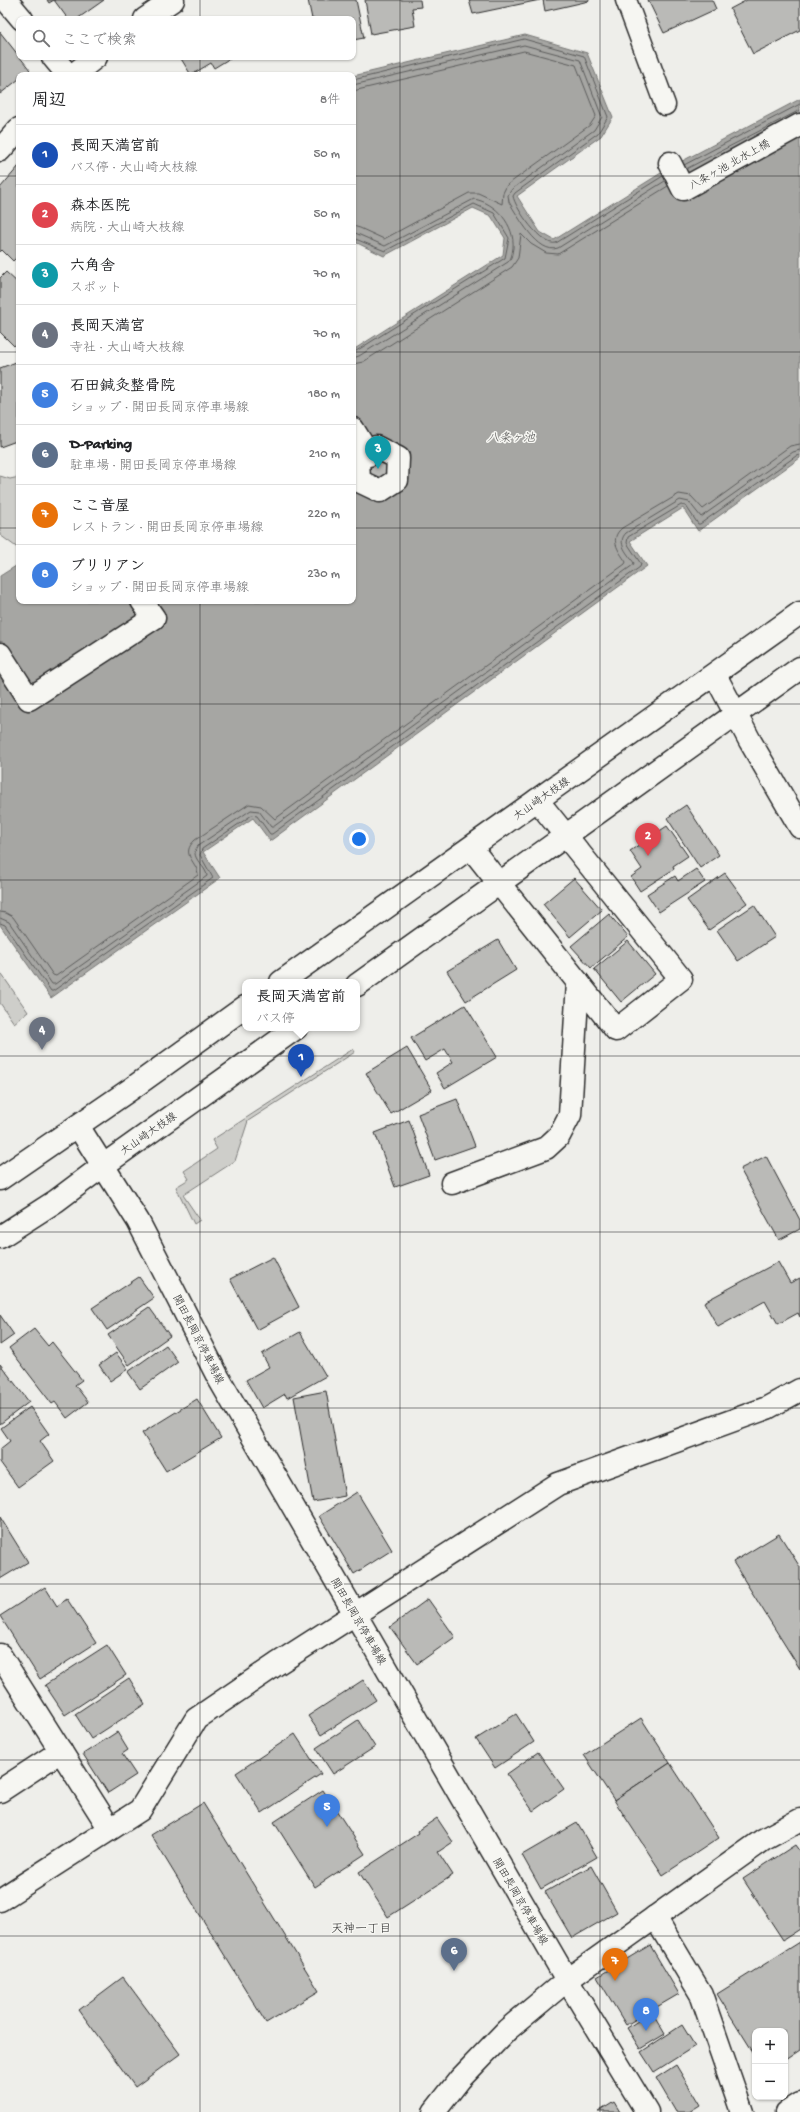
<!DOCTYPE html>
<html lang="ja">
<head>
<meta charset="utf-8">
<style>
  body { margin:0; font-family:"Gochi Hand","Klee One",sans-serif; background:#f6f6f6; color:#202124 }
  .controls { position:absolute; right:12px; bottom:12px; display:grid; overflow:hidden; border-radius:8px; box-shadow:0 1px 3px #0004 }
  .controls button { width:36px; height:36px; display:grid; place-items:center; padding:0; border:0; border-bottom:1px solid #e0e0e0; background:#fff; color:#202124; font:20px sans-serif }
  .you { position:absolute; left:359px; top:839px; width:14px; height:14px; margin:-10px; border:3px solid #fff; border-radius:50%; background:#1a73e8; box-shadow:0 0 0 6px #1a73e833 }
  .badge { display:grid; place-items:center; width:26px; height:26px; border-radius:50%; background:#c8321e; color:#fff; font-size:13px; font-weight:700 }
  .pin { position:absolute; translate:-50% -33px; filter:drop-shadow(0 1px 2px #0008) }
  .pin::after { content:''; position:absolute; top:21px; width:14px; height:12px; background:inherit; clip-path:polygon(0 0,100% 0,50% 100%) }
  .popup { position:absolute; left:242px; top:979px; width:118px; height:52px; box-sizing:border-box; display:grid; place-content:center; border-radius:8px; background:#fff; filter:drop-shadow(0 1px 3px #0005); font-size:13px; white-space:nowrap; color:#757577 }
  .popup b { font-size:15px; color:#202124 }
  .popup::after { content:''; position:absolute; left:50%; top:100%; margin-left:-8px; border:8px solid transparent; border-top-color:#fff }
  .list { margin:0; padding:0; list-style:none }
  h2 { display:flex; justify-content:space-between; align-items:center; height:52px; margin:0; padding:0 16px; font-size:17px }
  h2 small { font-size:13px; font-weight:400; color:#757577 }
  .list li { display:grid; grid-template-columns:26px 1fr auto; gap:12px; align-items:center; box-sizing:border-box; height:60px; padding:0 16px; border-top:1px solid #e0e0e0 }
  .list b { display:block; font-size:15px; white-space:nowrap }
  .list p { margin:0; font-size:13px; white-space:nowrap; color:#757577 }
  .list em { font-size:13px; font-style:normal; color:#757577 }
  .icon { flex:none; width:22px; height:22px; fill:none; stroke:currentColor; stroke-width:2; stroke-linecap:round; stroke-linejoin:round }
  .map { position:relative; flex:none; width:800px; height:2112px; overflow:hidden }
  .search { position:absolute; background:#fff; box-shadow:0 1px 3px #0004; left:16px; top:16px; width:340px; height:44px; display:flex; align-items:center; gap:10px; box-sizing:border-box; padding:0 14px; border-radius:8px; color:#757577; font-size:15px }
  .panel { position:absolute; background:#fff; box-shadow:0 1px 3px #0004; left:16px; top:72px; width:340px; height:532px; border-radius:8px }
  .map>svg:first-child { display:block }
  .green { fill:#cececa; stroke:#7c7c7a }
  .water { fill:#a6a6a3; stroke:#757573 }
  .lines { fill:none; stroke-linecap:round; stroke-linejoin:round }
  .shore { stroke:#5c5c5b; stroke-width:1 }
  .building { fill:#babab7; stroke:#2b2b2b }
  .lane-casing { stroke:#2b2b2b; stroke-width:23 }
  .street-casing { stroke:#2b2b2b; stroke-width:25 }
  .secondary-casing { stroke:#2b2b2b; stroke-width:25 }
  .primary-casing { stroke:#2b2b2b; stroke-width:25 }
  .lane { stroke:#f6f6f2; stroke-width:20 }
  .street { stroke:#f6f6f2; stroke-width:22 }
  .secondary { stroke:#f6f6f2; stroke-width:22 }
  .primary { stroke:#f6f6f2; stroke-width:22 }
  .grid { fill:none; stroke:#2b2b2b; stroke-width:1; stroke-opacity:0.55 }
  .labels { text-anchor:middle; stroke-width:3; stroke-linejoin:round; paint-order:stroke }
  .street-label { font-size:11px; fill:#2b2b2b; stroke:#f6f6f2 }
  .water-label { font-size:12px; font-style:italic; fill:#565655; stroke:#f6f6f2 }
  .neighbourhood-label { font-size:12px; fill:#2b2b2b; stroke:#f6f6f2 }
</style>
</head>
<body>
<div class="map">
<svg width="800" height="2112" viewBox="0 0 800 2112">
  <rect width="100%" height="100%" fill="#eeeeea"/>
  <filter id="ink" filterUnits="userSpaceOnUse"><feTurbulence type="fractalNoise" baseFrequency=".025" numOctaves="2"/><feDisplacementMap in="SourceGraphic" scale="8" xChannelSelector="R" yChannelSelector="G"/><feConvolveMatrix kernelMatrix="1 2 1 2 8 2 1 2 1" color-interpolation-filters="sRGB"/></filter>
  <g filter="url(#ink)">
    <g class="green">
      <path d="M0 476 10 479 19 477V549L0 535Z"/>
      <path d="M0 972 28 1012 14 1023 0 1003Z"/>
      <path d="M353 1049 355 1052 248 1121 235 1161 183 1195 200 1220 194 1224 176 1187 189 1179 184 1171 217 1149 212 1140Z"/>
    </g>
    <path class="water" d="M525 35 587 53 613 117 601 136 517 196 540 232 554 240 669 168 800 99V458L698 531 683 508 630 541 647 566 270 841 253 818 203 852 220 878 51 998 0 925V576L19 564V601H353V350L503 255 505 238 491 216 473 208 384 256 353 241V76Z"/>
    <g class="lines">
      <g class="shore">
        <path d="M353 80 524 39 584 56 608 117 598 133 515 193 513 196C515 208 542 247 556 243L663 176"/>
        <path d="M353 85 524 45 580 60 602 117 594 130 512 189 508 195 509 202C518 216 538 255 558 248L665 181"/>
        <path d="M353 91 524 51 576 65 596 116 590 125 507 185 503 193 502 204 478 193H469L384 239 360 228 353 226"/>
        <path d="M684 165 800 104"/>
        <path d="M686 169 800 110"/>
        <path d="M353 232 385 246 474 199C496 203 515 225 513 248 512 253 512 258 508 262L359 356 353 358"/>
        <path d="M353 238 385 251 474 204 494 213 509 238 505 258 353 353"/>
        <path d="M353 364 363 362 512 267 518 258 521 234 531 244 546 253 558 254 668 186"/>
        <path d="M0 912 6 913 13 917 53 975 56 976 198 875C198 862 179 855 195 840L249 804 261 806 275 819 625 564 626 562C618 550 609 539 622 528L679 494 691 496 703 509 790 446 800 444"/>
        <path d="M0 918 9 922 52 984H55L207 876C206 865 187 857 199 845L251 810 259 811 271 827H273L633 565 634 563C628 554 616 543 626 533L680 500 689 502 701 517 793 452 800 450"/>
        <path d="M0 923 5 925 51 991H53L213 878 200 855 202 849 252 815 257 816 270 834H272L640 567 641 564 627 543 628 537 681 505 686 506 698 524H700L796 456 800 455"/>
      </g>
    </g>
    <g class="building">
      <path d="M47 0H104L77 19H68L54 0 49 3Z"/>
      <path d="M308 0H356L364 38 353 40V19H312Z"/>
      <path d="M365 0H420L421 7 412 8 415 26 371 34Z"/>
      <path d="M469 0H540L473 14Z"/>
      <path d="M543 0H589V1L545 11Z"/>
      <path d="M648 0H712L716 9 664 33Z"/>
      <path d="M747 0H800V30L753 54 730 9Z"/>
      <path d="M0 32 30 70 24 75H19V79L0 94Z"/>
      <path d="M180 57H232L214 68 211 63 191 75Z"/>
      <path d="M19 166V255L13 261 2 250 0 252V188Z"/>
      <path d="M6 272 19 284V341L14 346 0 332V278Z"/>
      <path d="M19 361V440L0 447V368Z"/>
      <path d="M376 450 394 460 379 488 362 479Z"/>
      <path d="M686 805 719 855 700 868 667 818Z"/>
      <path d="M667 826 688 856 673 866 674 869 640 891 631 877 642 869 630 851Z"/>
      <path d="M696 869 705 882 659 912 647 894 675 876 678 881Z"/>
      <path d="M725 873 747 903 709 930 687 900Z"/>
      <path d="M574 878 602 910 570 937 543 904Z"/>
      <path d="M754 905 775 937 738 961 717 930Z"/>
      <path d="M609 914 628 937 591 968 571 946Z"/>
      <path d="M498 940 516 970 466 1001 447 971Z"/>
      <path d="M628 941 655 974 621 1002 594 969Z"/>
      <path d="M465 1005 497 1057 445 1088 436 1073 453 1062 445 1049 425 1061 411 1038Z"/>
      <path d="M407 1048 432 1090 391 1114 366 1073Z"/>
      <path d="M457 1099 475 1146 435 1160 418 1114Z"/>
      <path d="M409 1120 429 1175 395 1187 375 1133Z"/>
      <path d="M766 1156 800 1220V1229L779 1240 740 1169Z"/>
      <path d="M273 1257 299 1307 257 1330 230 1279Z"/>
      <path d="M778 1262 790 1283 800 1278V1317L798 1313 778 1324 765 1301 718 1327 704 1302Z"/>
      <path d="M139 1277 154 1298 107 1330 92 1308Z"/>
      <path d="M149 1307 170 1336 129 1365 108 1335Z"/>
      <path d="M0 1315 14 1335 0 1345Z"/>
      <path d="M34 1329 48 1346 52 1342 82 1380 75 1385 88 1402 67 1418 55 1402 52 1404 9 1348Z"/>
      <path d="M300 1332 326 1376 287 1398 285 1394 262 1408 246 1380 269 1367 262 1354Z"/>
      <path d="M166 1345 178 1362 140 1389 128 1372Z"/>
      <path d="M116 1353 128 1369 110 1381 99 1365Z"/>
      <path d="M0 1364 29 1402 0 1424Z"/>
      <path d="M326 1391 345 1496 313 1502 294 1397Z"/>
      <path d="M197 1399 221 1438 166 1471 142 1433Z"/>
      <path d="M30 1407 49 1434 40 1441 54 1461 18 1487 0 1462V1449L10 1441 1 1428Z"/>
      <path d="M357 1492 392 1550 354 1574 319 1516Z"/>
      <path d="M0 1517 28 1562 0 1579Z"/>
      <path d="M779 1534 800 1567V1669L733 1562Z"/>
      <path d="M45 1587 57 1606 67 1599 96 1643 40 1679 0 1616Z"/>
      <path d="M428 1599 455 1637 417 1664 390 1627Z"/>
      <path d="M107 1645 126 1675 65 1715 45 1685Z"/>
      <path d="M129 1678 145 1704 91 1739 75 1714Z"/>
      <path d="M363 1680 376 1700 321 1735 308 1716Z"/>
      <path d="M516 1714 534 1742 495 1768 476 1739Z"/>
      <path d="M641 1718 670 1763 614 1800 584 1755Z"/>
      <path d="M358 1720 375 1747 333 1774 316 1748Z"/>
      <path d="M117 1732 128 1750 122 1754 136 1775 108 1793 83 1754Z"/>
      <path d="M295 1734 321 1774 262 1813 236 1773Z"/>
      <path d="M538 1752 564 1789 533 1811 507 1774Z"/>
      <path d="M670 1763 719 1838 663 1875 614 1800Z"/>
      <path d="M323 1790 365 1854 315 1887 274 1822Z"/>
      <path d="M203 1803 319 1991 266 2023 151 1835Z"/>
      <path d="M437 1818 453 1842 438 1852 453 1875 388 1917 359 1872 419 1833 418 1831Z"/>
      <path d="M577 1823 597 1857 541 1889 522 1855Z"/>
      <path d="M795 1845 800 1852V1929L783 1940 743 1879Z"/>
      <path d="M591 1866 617 1912 572 1938 545 1892Z"/>
      <path d="M800 1942V2050L785 2060V2031H755V2055L717 1994Z"/>
      <path d="M650 1945 679 1994 626 2025 597 1977Z"/>
      <path d="M123 1977 180 2054 135 2087 79 2010Z"/>
      <path d="M652 2012 665 2034 640 2049 627 2028Z"/>
      <path d="M682 2025 695 2046 654 2072 641 2052Z"/>
      <path d="M676 2065 700 2105 689 2112H676L656 2078Z"/>
      <path d="M614 2102 620 2112H598Z"/>
    </g>
    <g class="lines">
      <g class="lane-casing">
        <g id="lane">
          <path d="M626 0 665 105"/>
          <path d="M786 2112 800 2103"/>
        </g>
      </g>
      <g class="street-casing">
        <g id="street">
          <path d="M6 0 22 19"/>
          <path d="M145 19 173 0"/>
          <path d="M53 57 68 75"/>
          <path d="M73 75 96 57"/>
          <path d="M0 150 19 129"/>
          <path d="M670 163 683 189 800 125"/>
          <path d="M353 429 369 455"/>
          <path d="M376 447 398 458 397 480 380 491 359 481 358 458Z"/>
          <path d="M0 654 29 699 154 618 142 601"/>
          <path d="M715 675 750 741 800 827"/>
          <path d="M471 848 616 1030 681 979 537 800"/>
          <path d="M452 1183 546 1148 559 1136 570 1115 578 982"/>
          <path d="M0 1655 110 1829"/>
          <path d="M0 1791 61 1751"/>
          <path d="M0 1900 140 1810 196 1719 277 1664 558 1484 767 1408 800 1390"/>
          <path d="M655 1917 701 1994 742 2112"/>
          <path d="M434 2112 460 2079 507 2030 567 1980 763 1840 800 1820"/>
        </g>
      </g>
      <g class="secondary-casing">
        <path id="secondary" d="M78 1126 138 1221 218 1377 567 1980 647 2112"/>
      </g>
      <g class="primary-casing">
        <g id="primary">
          <path d="M281 982 800 613"/>
          <path d="M357 985 800 668"/>
          <path d="M0 1179 131 1089 245 1007"/>
          <path d="M0 1237 56 1201 104 1165 296 1028"/>
        </g>
      </g>
      <use href="#lane" class="lane"/>
      <use href="#street" class="street"/>
      <use href="#secondary" class="secondary"/>
      <use href="#primary" class="primary"/>
    </g>
  </g>
  <path class="grid" d="M200 0V19M400 0V2112M600 0V2112M200 57V75M0 176H19M353 176H800M0 352H19M353 352H800M0 528H19M353 528H800M200 601V2112M0 704H800M0 880H800M0 1056H800M0 1232H800M0 1408H800M0 1584H800M0 1760H800M0 1936H800"/>
  <g class="labels">
    <g class="street-label">
      <text transform="translate(729 164) rotate(-29)" y="4">八条ヶ池 北水上橋</text>
      <text transform="translate(541 798) rotate(-35)" y="4">大山崎大枝線</text>
      <text transform="translate(148 1133) rotate(-35)" y="4">大山崎大枝線</text>
      <text transform="translate(199 1339) rotate(63)" y="4">開田長岡京停車場線</text>
      <text transform="translate(359 1621) rotate(60)" y="4">開田長岡京停車場線</text>
      <text transform="translate(521 1901) rotate(60)" y="4">開田長岡京停車場線</text>
    </g>
    <g class="water-label">
      <text x="511" y="441">八条ヶ池</text>
    </g>
    <g class="neighbourhood-label">
      <text x="361" y="1932">天神一丁目</text>
    </g>
  </g>
</svg>
<div class="controls">
<button>+</button>
<button>−</button>
</div>
<div class="you"></div>
<div class="pin badge" style="left:301px;top:1077px;background:#1a4fb4">1</div>
<div class="popup"><b>長岡天満宮前</b>バス停</div>
<div class="pin badge" style="left:648px;top:856px;background:#e0444e">2</div>
<div class="pin badge" style="left:378px;top:469px;background:#0f9aa8">3</div>
<div class="pin badge" style="left:42px;top:1050px;background:#6b7280">4</div>
<div class="pin badge" style="left:327px;top:1827px;background:#3f7fe0">5</div>
<div class="pin badge" style="left:454px;top:1971px;background:#5c6f8a">6</div>
<div class="pin badge" style="left:615px;top:1981px;background:#e8710a">7</div>
<div class="pin badge" style="left:646px;top:2031px;background:#3f7fe0">8</div>
<div class="search"><svg class="icon" aria-label="search" viewBox="0 0 24 24"><circle cx="10" cy="10" r="6"/><path d="M15 15l6 6"/></svg>ここで検索</div>
<section class="panel">
<h2>周辺<small>8件</small></h2>
<ul class="list">
<li><span class="badge" style="background:#1a4fb4">1</span><div><b>長岡天満宮前</b><p>バス停 · 大山崎大枝線</p></div><em>50 m</em></li>
<li><span class="badge" style="background:#e0444e">2</span><div><b>森本医院</b><p>病院 · 大山崎大枝線</p></div><em>50 m</em></li>
<li><span class="badge" style="background:#0f9aa8">3</span><div><b>六角舎</b><p>スポット</p></div><em>70 m</em></li>
<li><span class="badge" style="background:#6b7280">4</span><div><b>長岡天満宮</b><p>寺社 · 大山崎大枝線</p></div><em>70 m</em></li>
<li><span class="badge" style="background:#3f7fe0">5</span><div><b>石田鍼灸整骨院</b><p>ショップ · 開田長岡京停車場線</p></div><em>180 m</em></li>
<li><span class="badge" style="background:#5c6f8a">6</span><div><b>D-Parking</b><p>駐車場 · 開田長岡京停車場線</p></div><em>210 m</em></li>
<li><span class="badge" style="background:#e8710a">7</span><div><b>ここ音屋</b><p>レストラン · 開田長岡京停車場線</p></div><em>220 m</em></li>
<li><span class="badge" style="background:#3f7fe0">8</span><div><b>ブリリアン</b><p>ショップ · 開田長岡京停車場線</p></div><em>230 m</em></li>
</ul>
</section>
</div>
</body>
</html>
